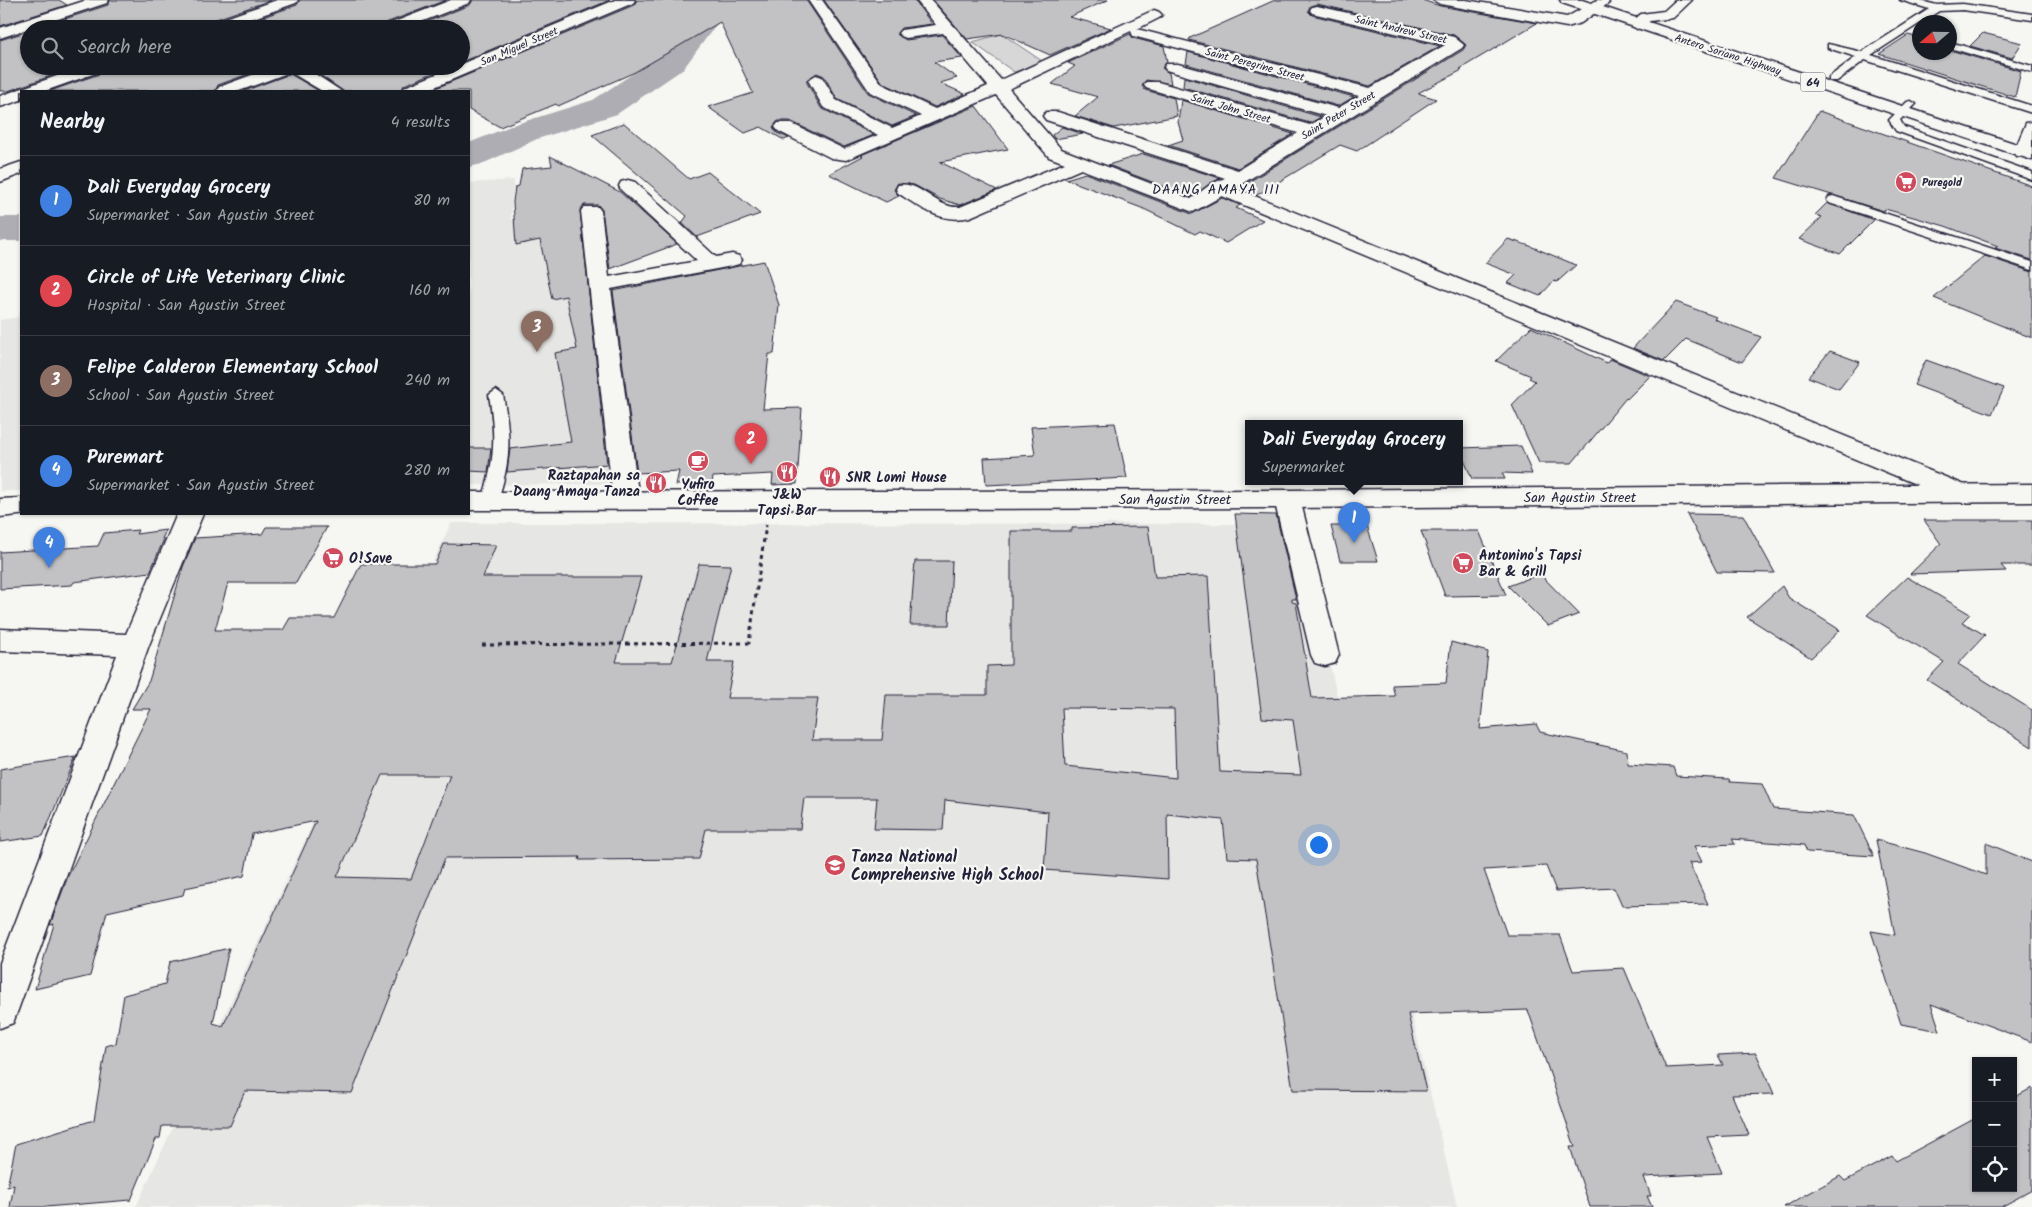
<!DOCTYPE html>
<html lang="en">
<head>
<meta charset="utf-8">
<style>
  body { margin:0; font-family:Kalam,sans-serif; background:#20242c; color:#f1f3f6 }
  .controls { position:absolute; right:15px; bottom:15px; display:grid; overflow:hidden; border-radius:0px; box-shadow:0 1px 4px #0004 }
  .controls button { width:45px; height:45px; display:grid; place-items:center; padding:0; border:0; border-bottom:1px solid #363941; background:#171b24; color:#f1f3f6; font:25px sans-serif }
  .compass { position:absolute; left:1912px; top:15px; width:45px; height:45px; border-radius:50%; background:#171b24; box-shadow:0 1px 4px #0004; rotate:250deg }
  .you { position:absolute; left:1318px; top:844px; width:18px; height:18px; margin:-12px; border:4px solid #fff; border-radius:50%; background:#1a73e8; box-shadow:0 0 0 8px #1a73e833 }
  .badge { display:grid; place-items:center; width:32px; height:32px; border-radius:50%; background:#b45309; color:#fff; font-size:16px; font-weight:700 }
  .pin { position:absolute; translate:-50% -41px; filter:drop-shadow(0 1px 2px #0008) }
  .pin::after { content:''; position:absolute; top:26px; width:18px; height:15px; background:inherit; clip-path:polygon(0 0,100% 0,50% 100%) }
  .popup { position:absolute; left:1245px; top:420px; width:218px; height:65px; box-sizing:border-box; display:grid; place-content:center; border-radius:0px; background:#171b24; filter:drop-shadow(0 1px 4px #0005); font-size:16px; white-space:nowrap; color:#9ea1a6 }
  .popup b { font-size:19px; color:#f1f3f6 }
  .popup::after { content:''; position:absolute; left:50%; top:100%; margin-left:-10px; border:10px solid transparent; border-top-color:#171b24 }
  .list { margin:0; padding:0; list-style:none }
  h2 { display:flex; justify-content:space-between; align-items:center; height:65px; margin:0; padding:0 20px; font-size:21px }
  h2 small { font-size:16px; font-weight:400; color:#9ea1a6 }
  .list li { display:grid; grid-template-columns:32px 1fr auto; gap:15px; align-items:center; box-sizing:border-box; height:90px; padding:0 20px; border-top:1px solid #363941 }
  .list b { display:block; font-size:19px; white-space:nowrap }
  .list p { margin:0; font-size:16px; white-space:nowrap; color:#9ea1a6 }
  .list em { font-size:16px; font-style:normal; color:#9ea1a6 }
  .icon { flex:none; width:28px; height:28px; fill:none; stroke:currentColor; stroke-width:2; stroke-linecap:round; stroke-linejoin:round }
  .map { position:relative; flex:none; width:2032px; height:1207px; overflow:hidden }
  .search { position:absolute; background:#171b24; box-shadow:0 1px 4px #0004; left:20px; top:20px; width:450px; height:55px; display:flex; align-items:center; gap:12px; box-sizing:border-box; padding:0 18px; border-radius:28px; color:#9ea1a6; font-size:19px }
  .panel { position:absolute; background:#171b24; box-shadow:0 1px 4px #0004; left:20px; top:90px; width:450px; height:425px; border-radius:0px }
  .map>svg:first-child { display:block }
  .built { fill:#e6e6e4 }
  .green { fill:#d7d7d7; stroke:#7c7c89 }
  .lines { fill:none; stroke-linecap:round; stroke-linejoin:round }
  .river { fill:#adadb3; fill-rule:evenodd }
  .building { fill:#c2c2c4; stroke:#22223b; fill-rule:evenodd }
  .lane-casing { stroke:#22223b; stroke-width:3 }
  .street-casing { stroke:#22223b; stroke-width:3 }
  .secondary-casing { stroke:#22223b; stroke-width:3 }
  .primary-casing { stroke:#22223b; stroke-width:3 }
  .path { stroke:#22223b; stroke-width:3; stroke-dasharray:4 4; stroke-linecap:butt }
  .lane { fill:#f6f6f2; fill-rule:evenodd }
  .street { fill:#f6f6f2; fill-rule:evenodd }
  .secondary { fill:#f6f6f2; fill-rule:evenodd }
  .primary { fill:#f6f6f2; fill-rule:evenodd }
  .labels { text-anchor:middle; stroke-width:4.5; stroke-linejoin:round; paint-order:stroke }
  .far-street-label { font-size:11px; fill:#22223b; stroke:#f6f6f2 }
  .far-poi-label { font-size:11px; font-weight:bold; fill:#22223b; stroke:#f6f6f2; text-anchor:start }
  .shield { fill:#f6f6f2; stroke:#626272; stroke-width:1 }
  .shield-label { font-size:12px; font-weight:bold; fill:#22223b }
  .far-quarter-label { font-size:14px; letter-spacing:1px; fill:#22223b; stroke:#f6f6f2 }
  .poi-label { font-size:14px; font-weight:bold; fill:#22223b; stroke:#f6f6f2; text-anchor:start }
  .street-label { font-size:14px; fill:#22223b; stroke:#f6f6f2 }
  .near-poi-label { font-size:16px; font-weight:bold; fill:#22223b; stroke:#f6f6f2; text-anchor:start }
</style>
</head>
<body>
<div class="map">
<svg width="2032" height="1207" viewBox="0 0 2032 1207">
  <rect width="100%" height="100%" fill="#f6f6f2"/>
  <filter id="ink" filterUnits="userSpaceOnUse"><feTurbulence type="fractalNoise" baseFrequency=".02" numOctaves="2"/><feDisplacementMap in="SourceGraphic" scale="10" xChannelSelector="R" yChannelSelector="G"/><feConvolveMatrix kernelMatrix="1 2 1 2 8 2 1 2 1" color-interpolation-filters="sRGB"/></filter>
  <g filter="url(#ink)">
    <g class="built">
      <path d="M514 180 511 220 585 207 623 484 469 485V183Z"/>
      <path d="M21 308V491H0V320L18 317Z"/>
      <path d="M451 523 1297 524 1457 1207H136Z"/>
    </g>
    <path class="green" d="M1002 34 1045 63 1014 72 972 42Z"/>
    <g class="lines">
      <g class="river">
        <path d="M705 0H739L725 13 683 69 617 114 537 139 482 164 469 167V143L513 125 593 100 661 55Z"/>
        <rect x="0" y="217" width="21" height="24"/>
      </g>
    </g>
    <g class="building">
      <path d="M0 0H59L67 5 0 26Z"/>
      <path d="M111 0H271L202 24 199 29H34L108 5Z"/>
      <path d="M300 0H446L383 24 380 29H229L297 5Z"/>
      <path d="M473 0H610L461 62V29H409L470 5Z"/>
      <path d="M637 0H806L868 93 916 116 892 126 837 99 824 76 817 73 806 81 821 108 874 135 844 147 790 121H778L773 127 777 133 789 138 784 140 761 127 745 133 708 107 753 93 720 22 635 72 558 106 556 104 500 127 469 110V91H429L634 5Z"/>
      <path d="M824 0H914L932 24 901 28 897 34 906 40 942 35 962 58 934 62 957 78 940 83 965 94 935 107 883 83Z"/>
      <path d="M933 0H1108L1069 17 1111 28 1050 55 1003 34 967 39Z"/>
      <path d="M1275 0H1422L1440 6 1537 23 1460 69 1462 70 1418 93 1436 99 1357 151 1340 145 1257 195 1239 188 1463 50 1466 45 1454 35 1317 4 1310 6 1308 11 1312 15 1440 46 1370 86 1189 40 1190 38Z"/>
      <path d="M29 31V66H79L8 91H0V40Z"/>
      <path d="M1983 33 2022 43 2012 58 1970 46Z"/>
      <path d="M1130 34 1133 38 1164 46 1167 62 1162 68 1169 73 1171 84 1146 80 1142 86 1145 90 1174 98 1177 116 1114 128 1075 116 1098 97 1052 84 1075 66 1068 63Z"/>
      <path d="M1908 35 1920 38V52H1950V50L2021 71 2015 97 1879 54Z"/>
      <path d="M1188 52 1354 97 1338 106 1186 64Z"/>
      <path d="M111 66H270L218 85 215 91H50L108 71Z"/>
      <path d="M307 66H450L404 85 401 91H343Z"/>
      <path d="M290 74 319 91H244Z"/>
      <path d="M1184 77 1321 117 1310 123 1183 87Z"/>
      <path d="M1181 100 1293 134 1238 168 1168 145 1183 140 1178 122Z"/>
      <path d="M976 106 1008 149 940 162 997 190 960 205 940 199 914 185 898 183 894 190 899 196 886 202 829 174 863 156 861 155Z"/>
      <path d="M1819 111 2032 186V260L1995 248 1998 246 1945 226 1885 209 1884 211 1776 178Z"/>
      <path d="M624 123 689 179 708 172 760 214 697 237 682 223 687 216 592 135Z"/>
      <path d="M1062 127 1083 134 1055 139 1052 135Z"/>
      <path d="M1143 154 1220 178 1191 197 1108 165Z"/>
      <path d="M550 156 620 192 677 244 610 269 602 210 598 205H584L580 210 607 464 507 472 510 449 571 442 555 353 577 349 566 296 552 299 540 240 516 245 513 202 515 187 519 186 522 169 552 166Z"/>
      <path d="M1085 173 1192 214 1222 198 1240 205 1236 208 1263 220 1226 243 1200 231 1195 234 1144 209 1066 179Z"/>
      <path d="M1827 203 1874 220 1840 254 1799 239 1822 217 1815 215Z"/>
      <path d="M1508 239 1530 246 1576 265 1557 282 1554 281 1540 296 1508 283 1516 275 1485 263Z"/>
      <path d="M1985 256 2032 272V338L1934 298Z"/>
      <path d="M764 261 779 305 774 354H769L763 409 802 408 797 484 772 485 773 474 713 477 712 483 676 485 679 471 637 473 613 291Z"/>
      <path d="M1676 302 1716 317 1714 319 1761 337 1742 362 1686 339 1664 361 1633 348Z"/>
      <path d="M1531 327 1607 363 1610 359 1650 376 1627 399 1626 398 1572 463H1539L1512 405 1535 381 1529 378 1531 376 1496 361Z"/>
      <path d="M1830 351 1860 362 1839 389 1808 377Z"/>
      <path d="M1926 360 2004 388 1992 414 1914 385Z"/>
      <path d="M1115 423 1127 478 986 485 984 458 1035 455 1031 427Z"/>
      <path d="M1521 446 1532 474 1502 473 1505 479H1472L1459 448Z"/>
      <path d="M469 448H491L488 472 469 471Z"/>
      <path d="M1235 514 1276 515 1296 599H1292V602L1296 603 1312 698 1395 696 1392 685 1446 683 1451 642 1488 652 1480 729 1536 724 1540 732 1627 751 1628 764 1673 767 1676 776 1729 779 1730 782 1762 784 1773 809 1854 815 1874 856 1807 852 1804 845 1732 839 1735 844 1694 846 1702 862 1689 863 1708 904 1622 906 1614 888 1556 891 1546 866 1484 870 1507 935H1560L1573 971 1624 968 1666 1068 1723 1065 1718 1055 1756 1053 1774 1094 1732 1095 1749 1135 1707 1137 1722 1173 1644 1177 1651 1196H1647L1652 1207H1590L1570 1147H1575L1528 1010 1408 1014 1426 1091 1293 1090 1256 859 1227 858 1223 820 1167 814 1168 879 1044 870 1048 812 945 800 943 830 874 829 877 798H804L800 829H706L699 859 579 860 580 857 445 858 352 1093 245 1091 230 1126H162L160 1138 156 1139 131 1200 45 1207H10L14 1185 7 1187 16 1144 94 1120 106 1046 116 1043 124 995 165 984 170 962 229 948 213 1023 223 1026 316 821 252 834 244 876 185 888 183 895 107 912 90 976 35 989 54 924 50 925 68 876 151 709H132L149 681 183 567 195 538 262 534 266 527H327L296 583H228L215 630H283L290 618H334L361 564H435L444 544 496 545 483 577H641L616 662H672L699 564 731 565 707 662H734L727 698H818L812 740H882L886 695H987V666L1011 665V531H1072V528L1148 527 1155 577 1208 576 1220 772 1301 775 1293 720 1262 718ZM1062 708 1174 709 1176 778 1065 766ZM382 775H450L411 879 337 877Z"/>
      <path d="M1687 514 1743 515 1775 573 1717 572Z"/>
      <path d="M1924 520H2032V565H2001L2006 571 1910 574 1941 544Z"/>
      <path d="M1331 526H1367L1378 561H1340Z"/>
      <path d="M138 530 136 534 166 530 162 539H164L150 572 74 582 72 585 0 589V552L98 546 104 533Z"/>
      <path d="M1421 531H1479L1506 595 1445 596Z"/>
      <path d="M915 561H952L949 625H910Z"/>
      <path d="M1540 574 1579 614 1548 626 1508 586Z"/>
      <path d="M1907 577 1970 614 1962 622 1985 635 1958 664 2032 710V747L1927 680 1944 662 1867 615Z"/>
      <path d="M1782 586 1789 598 1840 630 1811 658 1747 617Z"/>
      <path d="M76 757 43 836 0 842V769Z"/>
      <path d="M1876 840 1925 853 1986 875V843L2032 862V1042L1931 1004 1940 1031 1901 1024 1871 931 1895 935Z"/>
      <path d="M2032 1088V1190L2001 1207H1784L1840 1176 1845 1181 1892 1156 1896 1161 1976 1118V1188H2013V1098Z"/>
    </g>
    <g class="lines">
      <g class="lane-casing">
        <g id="lane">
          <path d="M1900 0H1916L1937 5 1963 4 2032 14V20L1963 10 1939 11 1871 55 2032 106V113L1865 60 1837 81H1829V77L1856 57 1828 48V44L1862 52 1929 9Z"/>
          <path d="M1950 42 2032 66V72L1950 48Z"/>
          <path d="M1911 101 1916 104 1900 120 1904 127 2032 172V180L1896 131 1889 120 1907 102Z"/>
          <path d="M1833 196 2032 262V270L1829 203 1827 200 1829 197Z"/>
          <path d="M496 390 503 395C511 436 511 460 498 500L496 504H484L482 500C495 461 496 436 489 395Z"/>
        </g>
      </g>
      <g class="street-casing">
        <g id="street">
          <path d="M87 0H109L107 3 0 38V28Z"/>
          <path d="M451 0H471L469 3 403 29H382L384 26Z"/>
          <path d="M615 0H635L633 3 425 91H403L405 87 456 66H461V64Z"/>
          <path d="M808 0H822L882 84 935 109 988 86 943 33 906 38 901 36 898 33 901 30 936 25 916 0H931L1001 80 1154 10 1159 12 1162 15 1159 18 1137 29 1370 88 1445 45 1312 13 1310 10 1312 7 1317 6 1454 37 1464 45 1462 48 1235 188 1972 488 1976 494 1972 500 1963 503 1954 500 1222 196 1193 212 1081 169 970 217C942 224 921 208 898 193L896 189 898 185C920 180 936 209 960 207L1065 163 1049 157 996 95 846 160 831 158 778 131 775 127 778 123H790L844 149 878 135 823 107 808 80 816 75 822 77 836 100 892 128 921 116 870 92ZM1131 31 1133 36 1359 96 1338 108 1178 64H1166L1164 67 1166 70 1326 116 1310 125 1158 82H1146L1144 85 1146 88 1298 133 1238 170 1058 112H1046L1043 116 1046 120 1225 178 1211 184 1191 199 1061 149 1009 89Z"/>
          <path d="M1433 0H1466L1567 17 1597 0H1607L1609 3 1581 23 1567 27 1440 4Z"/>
          <path d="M1676 0H1692L1673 18 1650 21 1637 29 1629 24 1641 14 1664 11Z"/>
          <path d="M276 66H303L341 91H322L290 72 239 91H217L219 87Z"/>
          <path d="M2032 122V152L2029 156H2017L2014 152 2026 123Z"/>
          <path d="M21 162V174L0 182V169Z"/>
          <path d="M628 180 635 182 716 257 732 254 739 256 742 260 739 264 732 266 611 289 639 500 635 506 626 509 617 506 613 500 581 211 584 207H598L601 211 609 277 697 261 621 190 619 186 621 182Z"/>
          <path d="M1287 490 1296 493 1300 499 1339 655 1335 663 1325 666 1315 663 1311 655 1274 499 1278 493Z"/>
          <path d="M177 514H203L149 645 18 1010 13 1023 0 1028V963L117 655 0 651V629L126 634Z"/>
        </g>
      </g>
      <g class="secondary-casing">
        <g id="secondary">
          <path d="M277 0H298L296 3 223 29H201L203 26Z"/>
          <path d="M85 66H109L107 69 45 91H21V100L0 107V96Z"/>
          <path d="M2032 484V502L1287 508 469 510V492L1287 490Z"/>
          <path d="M21 498V514H28L0 517V499Z"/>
        </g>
      </g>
      <g class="primary-casing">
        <path id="primary" d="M1560 0H1582L2032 149V160L1562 3Z"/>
      </g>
      <path class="path" d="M482 645 749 643 766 525"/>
      <use href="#lane" class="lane"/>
      <use href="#street" class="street"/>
      <use href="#secondary" class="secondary"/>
      <use href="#primary" class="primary"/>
    </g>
  </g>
  <defs>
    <g id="supermarket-disc" transform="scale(1.125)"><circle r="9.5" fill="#d1495b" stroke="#f6f6f2"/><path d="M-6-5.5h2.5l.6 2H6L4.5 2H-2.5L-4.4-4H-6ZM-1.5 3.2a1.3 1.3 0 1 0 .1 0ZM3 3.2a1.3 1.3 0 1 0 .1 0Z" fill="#fff"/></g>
    <g id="cafe-disc" transform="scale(1.125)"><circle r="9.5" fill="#d1495b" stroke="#f6f6f2"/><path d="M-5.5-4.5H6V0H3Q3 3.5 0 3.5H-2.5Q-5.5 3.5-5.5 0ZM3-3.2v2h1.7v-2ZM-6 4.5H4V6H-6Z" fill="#fff"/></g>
    <g id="restaurant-disc" transform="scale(1.125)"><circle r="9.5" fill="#d1495b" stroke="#f6f6f2"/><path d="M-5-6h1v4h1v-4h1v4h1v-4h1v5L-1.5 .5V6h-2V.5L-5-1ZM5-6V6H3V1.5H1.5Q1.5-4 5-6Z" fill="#fff"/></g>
    <g id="school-disc" transform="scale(1.125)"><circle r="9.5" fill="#d1495b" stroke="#f6f6f2"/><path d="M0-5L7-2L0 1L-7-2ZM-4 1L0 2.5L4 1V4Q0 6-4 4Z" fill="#fff"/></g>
  </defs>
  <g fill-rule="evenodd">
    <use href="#supermarket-disc" x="1906" y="182"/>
    <use href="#cafe-disc" x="698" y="461"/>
    <use href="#restaurant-disc" x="787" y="472"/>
    <use href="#restaurant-disc" x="830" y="477"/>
    <use href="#restaurant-disc" x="656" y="483"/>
    <use href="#supermarket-disc" x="333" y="558"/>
    <use href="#supermarket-disc" x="1463" y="563"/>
    <use href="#school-disc" x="835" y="865"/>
  </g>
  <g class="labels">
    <g class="far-street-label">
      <text transform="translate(1401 29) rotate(13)" y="4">Saint Andrew Street</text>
      <text transform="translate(519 46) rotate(-23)" y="4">San Miguel Street</text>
      <text transform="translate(1728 54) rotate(18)" y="4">Antero Soriano Highway</text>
      <text transform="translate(1255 64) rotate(15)" y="4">Saint Peregrine Street</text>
      <text transform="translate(1231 108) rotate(16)" y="4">Saint John Street</text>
      <text transform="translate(1338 115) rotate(-31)" y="4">Saint Peter Street</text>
    </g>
    <g class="far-poi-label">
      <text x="1922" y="186">Puregold</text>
    </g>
    <rect class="shield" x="1800.5" y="72.5" width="25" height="19" rx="4"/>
    <g class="shield-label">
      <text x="1813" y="86">64</text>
    </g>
    <g class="far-quarter-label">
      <text x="1216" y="194">DAANG AMAYA III</text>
    </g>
    <g class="poi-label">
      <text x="640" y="480" text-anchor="end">Raztapahan sa<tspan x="640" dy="16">Daang Amaya Tanza</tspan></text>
      <text x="846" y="482">SNR Lomi House</text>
      <text x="698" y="489" text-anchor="middle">Yufiro<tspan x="698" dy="16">Coffee</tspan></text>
      <text x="787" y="499" text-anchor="middle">J&amp;W<tspan x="787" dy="16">Tapsi Bar</tspan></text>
      <text x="1479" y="560">Antonino's Tapsi<tspan x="1479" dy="16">Bar &amp; Grill</tspan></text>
      <text x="349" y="563">O!Save</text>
    </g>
    <g class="street-label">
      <text x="1580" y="502">San Agustin Street</text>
      <text x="1175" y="504">San Agustin Street</text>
    </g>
    <g class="near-poi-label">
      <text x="851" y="862">Tanza National<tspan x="851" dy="18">Comprehensive High School</tspan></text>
    </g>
  </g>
</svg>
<div class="controls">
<button>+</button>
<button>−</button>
<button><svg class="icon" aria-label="locate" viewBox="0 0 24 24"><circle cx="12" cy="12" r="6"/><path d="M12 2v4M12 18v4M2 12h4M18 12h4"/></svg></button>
</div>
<svg class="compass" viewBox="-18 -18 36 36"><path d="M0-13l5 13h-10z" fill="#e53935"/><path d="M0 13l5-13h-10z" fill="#9ea1a6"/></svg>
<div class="you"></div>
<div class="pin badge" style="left:1354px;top:543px;background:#3f7fe0">1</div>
<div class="popup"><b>Dali Everyday Grocery</b>Supermarket</div>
<div class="pin badge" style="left:751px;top:464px;background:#e0444e">2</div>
<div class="pin badge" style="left:537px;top:352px;background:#8d6e63">3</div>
<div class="pin badge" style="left:49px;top:568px;background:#3f7fe0">4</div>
<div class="search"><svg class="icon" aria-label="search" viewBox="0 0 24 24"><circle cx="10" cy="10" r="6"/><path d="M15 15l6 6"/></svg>Search here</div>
<section class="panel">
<h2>Nearby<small>4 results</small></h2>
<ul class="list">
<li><span class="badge" style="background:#3f7fe0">1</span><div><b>Dali Everyday Grocery</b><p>Supermarket · San Agustin Street</p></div><em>80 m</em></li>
<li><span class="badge" style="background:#e0444e">2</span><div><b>Circle of Life Veterinary Clinic</b><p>Hospital · San Agustin Street</p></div><em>160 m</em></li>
<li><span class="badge" style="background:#8d6e63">3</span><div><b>Felipe Calderon Elementary School</b><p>School · San Agustin Street</p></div><em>240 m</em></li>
<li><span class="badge" style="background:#3f7fe0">4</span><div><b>Puremart</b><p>Supermarket · San Agustin Street</p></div><em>280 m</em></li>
</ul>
</section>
</div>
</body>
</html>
